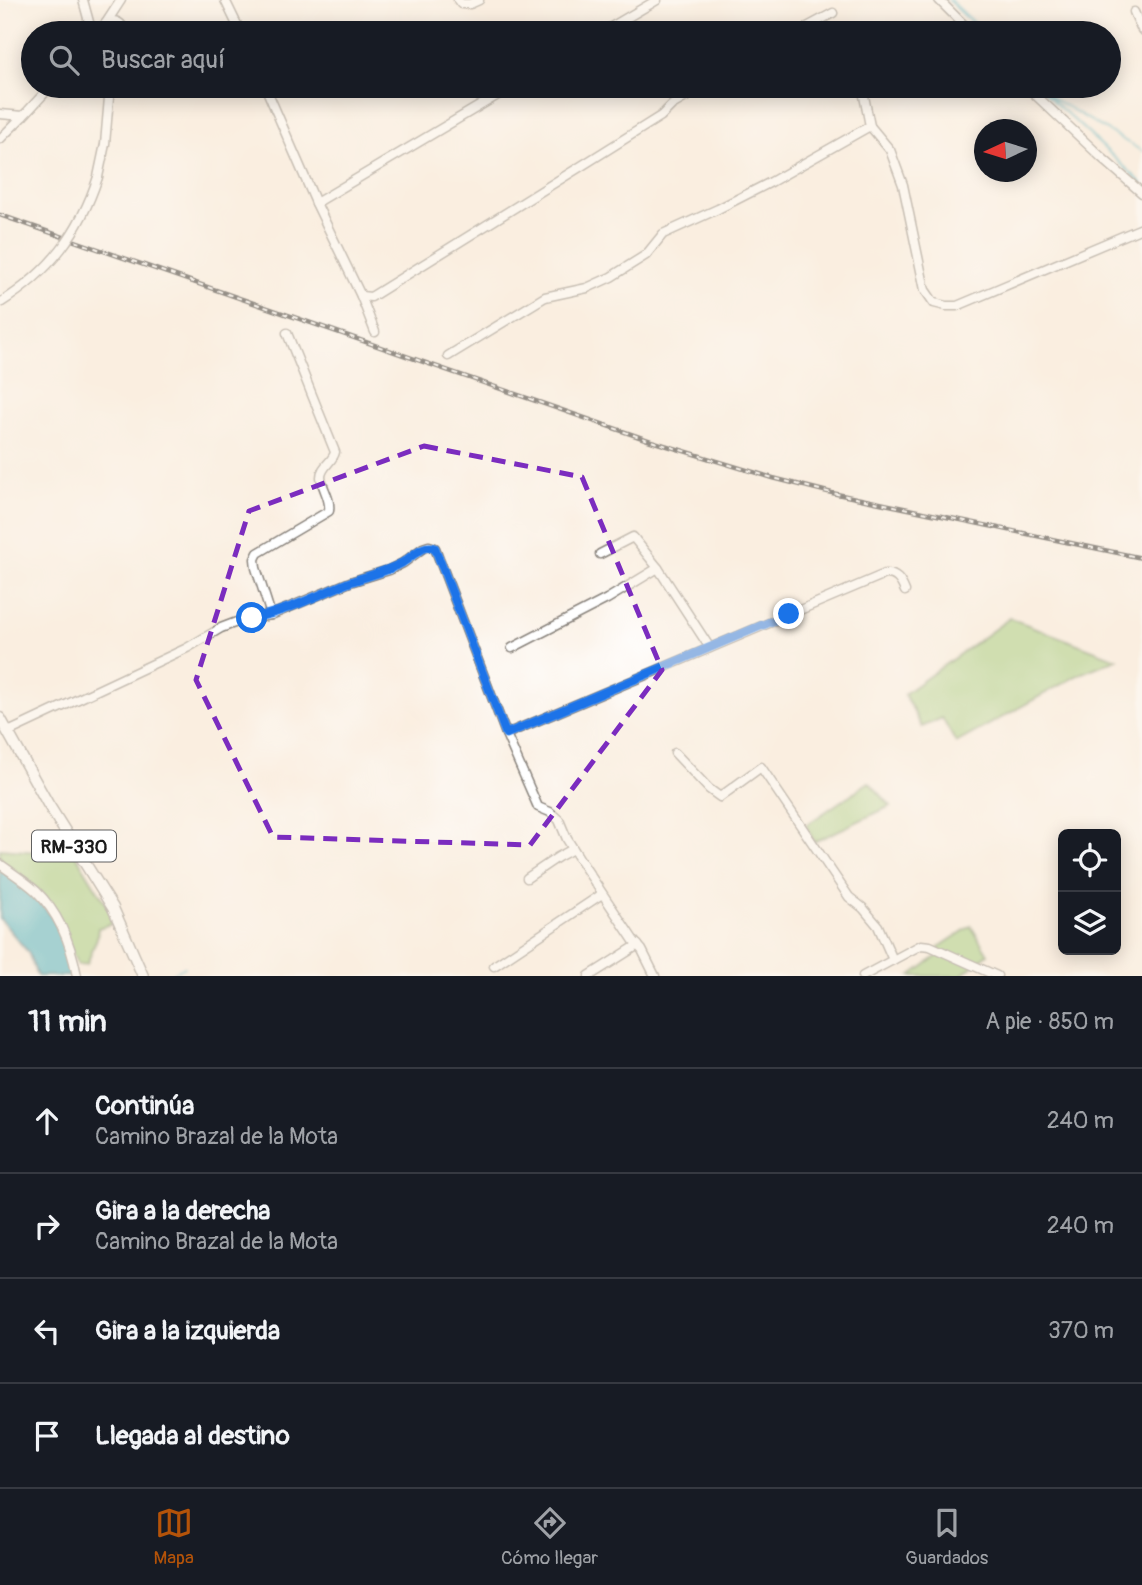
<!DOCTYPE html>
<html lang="es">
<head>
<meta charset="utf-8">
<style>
  body { margin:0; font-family:Pangolin,sans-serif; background:#242831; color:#f1f3f6 }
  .controls { position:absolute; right:21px; bottom:21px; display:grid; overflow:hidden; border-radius:10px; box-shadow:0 4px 18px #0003 }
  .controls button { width:63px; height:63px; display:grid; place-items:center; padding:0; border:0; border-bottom:2px solid #363941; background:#171b24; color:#f1f3f6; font:35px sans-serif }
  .compass { position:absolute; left:974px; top:119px; width:63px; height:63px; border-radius:50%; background:#171b24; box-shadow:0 4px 18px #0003; rotate:266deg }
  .stop { position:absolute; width:21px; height:21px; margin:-16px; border:5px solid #1a73e8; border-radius:50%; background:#fff }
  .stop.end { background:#1a73e8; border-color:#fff; box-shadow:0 2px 7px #0008 }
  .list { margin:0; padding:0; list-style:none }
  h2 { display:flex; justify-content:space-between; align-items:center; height:91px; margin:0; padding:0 28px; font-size:30px }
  h2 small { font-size:23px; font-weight:400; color:#9ea1a6 }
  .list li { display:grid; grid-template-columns:46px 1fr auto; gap:21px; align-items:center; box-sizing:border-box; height:105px; padding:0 28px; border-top:2px solid #363941 }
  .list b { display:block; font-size:26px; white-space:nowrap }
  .list p { margin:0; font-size:23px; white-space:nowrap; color:#9ea1a6 }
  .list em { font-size:23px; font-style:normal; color:#9ea1a6 }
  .icon { flex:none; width:38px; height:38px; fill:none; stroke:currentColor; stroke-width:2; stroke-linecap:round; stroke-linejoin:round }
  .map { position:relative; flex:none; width:1142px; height:976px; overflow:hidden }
  .search { position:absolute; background:#171b24; box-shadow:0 4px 18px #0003; left:21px; right:21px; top:21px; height:77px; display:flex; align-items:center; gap:18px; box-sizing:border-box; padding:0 24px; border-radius:38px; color:#9ea1a6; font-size:26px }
  .sheet { height:511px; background:#171b24 }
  nav { display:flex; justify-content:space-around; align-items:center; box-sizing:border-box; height:98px; border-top:2px solid #363941; background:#171b24; font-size:19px; color:#9ea1a6 }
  nav a { display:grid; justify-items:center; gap:4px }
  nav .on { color:#b45309 }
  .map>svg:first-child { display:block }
  .green { fill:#9dca77; stroke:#5c734a; stroke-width:2 }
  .water { fill:#40aebe; stroke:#2e656d; stroke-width:2 }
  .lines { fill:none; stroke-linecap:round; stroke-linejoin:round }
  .stream { stroke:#40aebe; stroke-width:2 }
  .minor-casing { stroke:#8b857e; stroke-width:11 }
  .major-casing { stroke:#8b857e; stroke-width:13 }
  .minor { stroke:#fff; stroke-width:8 }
  .major { stroke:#fff; stroke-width:10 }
  .rail-casing { stroke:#1c1c1c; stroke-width:4.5 }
  .rail { stroke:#fff; stroke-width:2; stroke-dasharray:5; stroke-linecap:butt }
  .minor-bridge-casing { stroke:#8b857e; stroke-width:11; stroke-linecap:butt }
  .minor-bridge { stroke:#fff; stroke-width:8 }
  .route { stroke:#1a73e8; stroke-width:9 }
  .marked { fill:none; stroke:#7b2cbf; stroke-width:5; stroke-dasharray:14 9; stroke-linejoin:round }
  .labels { text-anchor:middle; stroke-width:6; stroke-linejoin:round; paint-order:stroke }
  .shield { fill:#fff; stroke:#606060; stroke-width:2 }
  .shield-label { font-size:19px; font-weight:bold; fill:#1c1c1c }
</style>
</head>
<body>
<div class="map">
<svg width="1142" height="976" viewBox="0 0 1142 976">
  <rect width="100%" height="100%" fill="#fff"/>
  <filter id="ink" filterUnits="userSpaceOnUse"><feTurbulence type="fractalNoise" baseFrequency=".0143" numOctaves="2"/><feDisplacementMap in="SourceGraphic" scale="14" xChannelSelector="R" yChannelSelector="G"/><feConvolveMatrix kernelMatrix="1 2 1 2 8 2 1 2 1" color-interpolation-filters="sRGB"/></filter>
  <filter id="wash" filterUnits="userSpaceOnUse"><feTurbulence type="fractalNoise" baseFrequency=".00686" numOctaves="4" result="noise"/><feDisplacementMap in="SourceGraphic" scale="28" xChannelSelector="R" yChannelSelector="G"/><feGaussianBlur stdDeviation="1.57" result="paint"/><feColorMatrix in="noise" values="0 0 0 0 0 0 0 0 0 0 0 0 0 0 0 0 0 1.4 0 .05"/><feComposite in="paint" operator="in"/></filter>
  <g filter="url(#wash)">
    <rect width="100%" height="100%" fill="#faeee0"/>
    <g class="green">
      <path d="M1010 618 1117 659 1082 673 956 743 942 718 922 727 904 694Z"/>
      <path d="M869 782 891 806 814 842 806 825Z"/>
      <path d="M0 849 76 855 117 922 98 928 97 938 87 964 78 965 43 894 0 859Z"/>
      <path d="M971 926 988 954 960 976H910L939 955V947Z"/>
    </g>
    <path class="water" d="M0 869C46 904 61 918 73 976H37L28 952 0 919Z"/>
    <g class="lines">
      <g class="stream">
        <path d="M948 0 983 33"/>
        <path d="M950 0 985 33"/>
        <path d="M1037 86 1142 183"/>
        <path d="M1040 86 1054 99 1142 151"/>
        <path d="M169 976 184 967"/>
      </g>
    </g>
  </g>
  <g filter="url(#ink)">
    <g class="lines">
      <g class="minor-casing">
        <g id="minor">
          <path d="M83 0 92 33"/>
          <path d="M225 0 241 33"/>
          <path d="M458 0 461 4H470L479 0"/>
          <path d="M939 0 972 33"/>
          <path d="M1134 12 1142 30"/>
          <path d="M106 23C115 18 124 23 124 33"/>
          <path d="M96 33 106 23 121 0"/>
          <path d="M601 33 657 0"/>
          <path d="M796 33 833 13"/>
          <path d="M265 86 316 203"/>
          <path d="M513 86 316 203 361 296 371 297 583 165 661 116 672 105 705 86"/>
          <path d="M862 86 870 126"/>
          <path d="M1026 86 1101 157 1142 193"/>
          <path d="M0 114 23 116"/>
          <path d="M0 139 27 112 51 86"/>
          <path d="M98 177 105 144 110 86"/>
          <path d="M361 296 375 332"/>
          <path d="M448 356 545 297 587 288 611 277 646 255 663 234 718 209 771 182 870 126 890 150 903 185 925 290 934 303 946 306H957L1142 228"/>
          <path d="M600 554 633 537 658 568"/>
          <path d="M271 615 256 568 255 559 258 553 329 511C331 498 322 489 321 477 321 466 333 462 335 452L287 333"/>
          <path d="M710 648 885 574C896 573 901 581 905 591"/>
          <path d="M8 732 187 648 221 628 242 620 271 615 350 582 389 570 403 563 423 548 429 546 435 548 506 734 538 807 550 812 559 820 567 839 584 866 634 941 642 950 655 976"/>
          <path d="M506 734 710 648 658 568 607 599 512 648"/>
          <path d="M675 753 709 789 720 797 761 767 849 897 863 908 878 926 893 960"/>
          <path d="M0 864C12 873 25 881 36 891 60 914 71 944 77 976"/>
          <path d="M527 878 558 857 573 849"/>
          <path d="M494 966 602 894"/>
          <path d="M589 976 638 945"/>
          <path d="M863 976 921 945 930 946 997 976"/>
        </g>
      </g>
      <g class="major-casing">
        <path id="major" d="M0 718 48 804 113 908 143 976"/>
      </g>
      <use href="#minor" class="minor"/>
      <use href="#major" class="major"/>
      <g class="rail-casing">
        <path id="rail" d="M0 215 651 441 773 478 832 493 1142 558"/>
      </g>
      <use href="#rail" class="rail"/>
      <g class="minor-bridge-casing">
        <path id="minor-bridge" d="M0 303C50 272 80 232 98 177"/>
      </g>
      <use href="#minor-bridge" class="minor-bridge"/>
    </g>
  </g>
  <g class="lines" filter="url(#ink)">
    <path class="route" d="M252 618C287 612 317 595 350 582 367 576 386 572 402 563 413 557 422 543 435 548L506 734 789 614"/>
  </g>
  <path d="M0 0H1142V976H0ZM424 446 582 477 662 670 530 845 273 837 196 680 249 511Z" fill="#faeee0" fill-opacity=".55" fill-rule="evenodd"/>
  <path class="marked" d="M424 446 582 477 662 670 530 845 273 837 196 680 249 511Z"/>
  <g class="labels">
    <rect class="shield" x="32" y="830.5" width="84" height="31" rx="5"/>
    <g class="shield-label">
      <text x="74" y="853">RM-330</text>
    </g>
  </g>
</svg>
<div class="controls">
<button><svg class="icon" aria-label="locate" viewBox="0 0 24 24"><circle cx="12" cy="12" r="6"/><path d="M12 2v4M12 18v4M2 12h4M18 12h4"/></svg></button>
<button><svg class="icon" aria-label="layers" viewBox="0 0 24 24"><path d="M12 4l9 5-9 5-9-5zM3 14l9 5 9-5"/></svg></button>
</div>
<svg class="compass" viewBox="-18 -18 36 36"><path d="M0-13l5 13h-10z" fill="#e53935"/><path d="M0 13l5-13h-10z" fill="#9ea1a6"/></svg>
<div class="stop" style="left:252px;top:618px"></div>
<div class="stop end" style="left:789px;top:614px"></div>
<div class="search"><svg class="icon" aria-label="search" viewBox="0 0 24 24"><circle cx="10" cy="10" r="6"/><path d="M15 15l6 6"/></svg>Buscar aquí</div>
</div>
<section class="sheet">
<h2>11 min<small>A pie · 850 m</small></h2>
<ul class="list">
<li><svg class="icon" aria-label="ahead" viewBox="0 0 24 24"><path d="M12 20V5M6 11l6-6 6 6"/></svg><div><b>Continúa</b><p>Camino Brazal de la Mota</p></div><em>240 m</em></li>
<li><svg class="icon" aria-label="right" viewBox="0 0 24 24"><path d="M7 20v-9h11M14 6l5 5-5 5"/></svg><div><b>Gira a la derecha</b><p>Camino Brazal de la Mota</p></div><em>240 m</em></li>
<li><svg class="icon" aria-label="left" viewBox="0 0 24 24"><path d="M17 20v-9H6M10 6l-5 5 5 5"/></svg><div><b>Gira a la izquierda</b></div><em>370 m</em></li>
<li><svg class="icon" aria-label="arrive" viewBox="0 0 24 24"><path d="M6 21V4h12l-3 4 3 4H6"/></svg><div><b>Llegada al destino</b></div></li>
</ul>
</section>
<nav>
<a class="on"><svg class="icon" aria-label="map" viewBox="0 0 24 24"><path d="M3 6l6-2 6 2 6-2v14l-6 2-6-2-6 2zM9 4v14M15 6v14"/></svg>Mapa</a>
<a><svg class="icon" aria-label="directions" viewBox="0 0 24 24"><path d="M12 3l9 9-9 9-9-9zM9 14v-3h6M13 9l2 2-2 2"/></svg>Cómo llegar</a>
<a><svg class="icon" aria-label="saved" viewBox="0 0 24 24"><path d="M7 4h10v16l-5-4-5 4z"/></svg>Guardados</a>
</nav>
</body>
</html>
